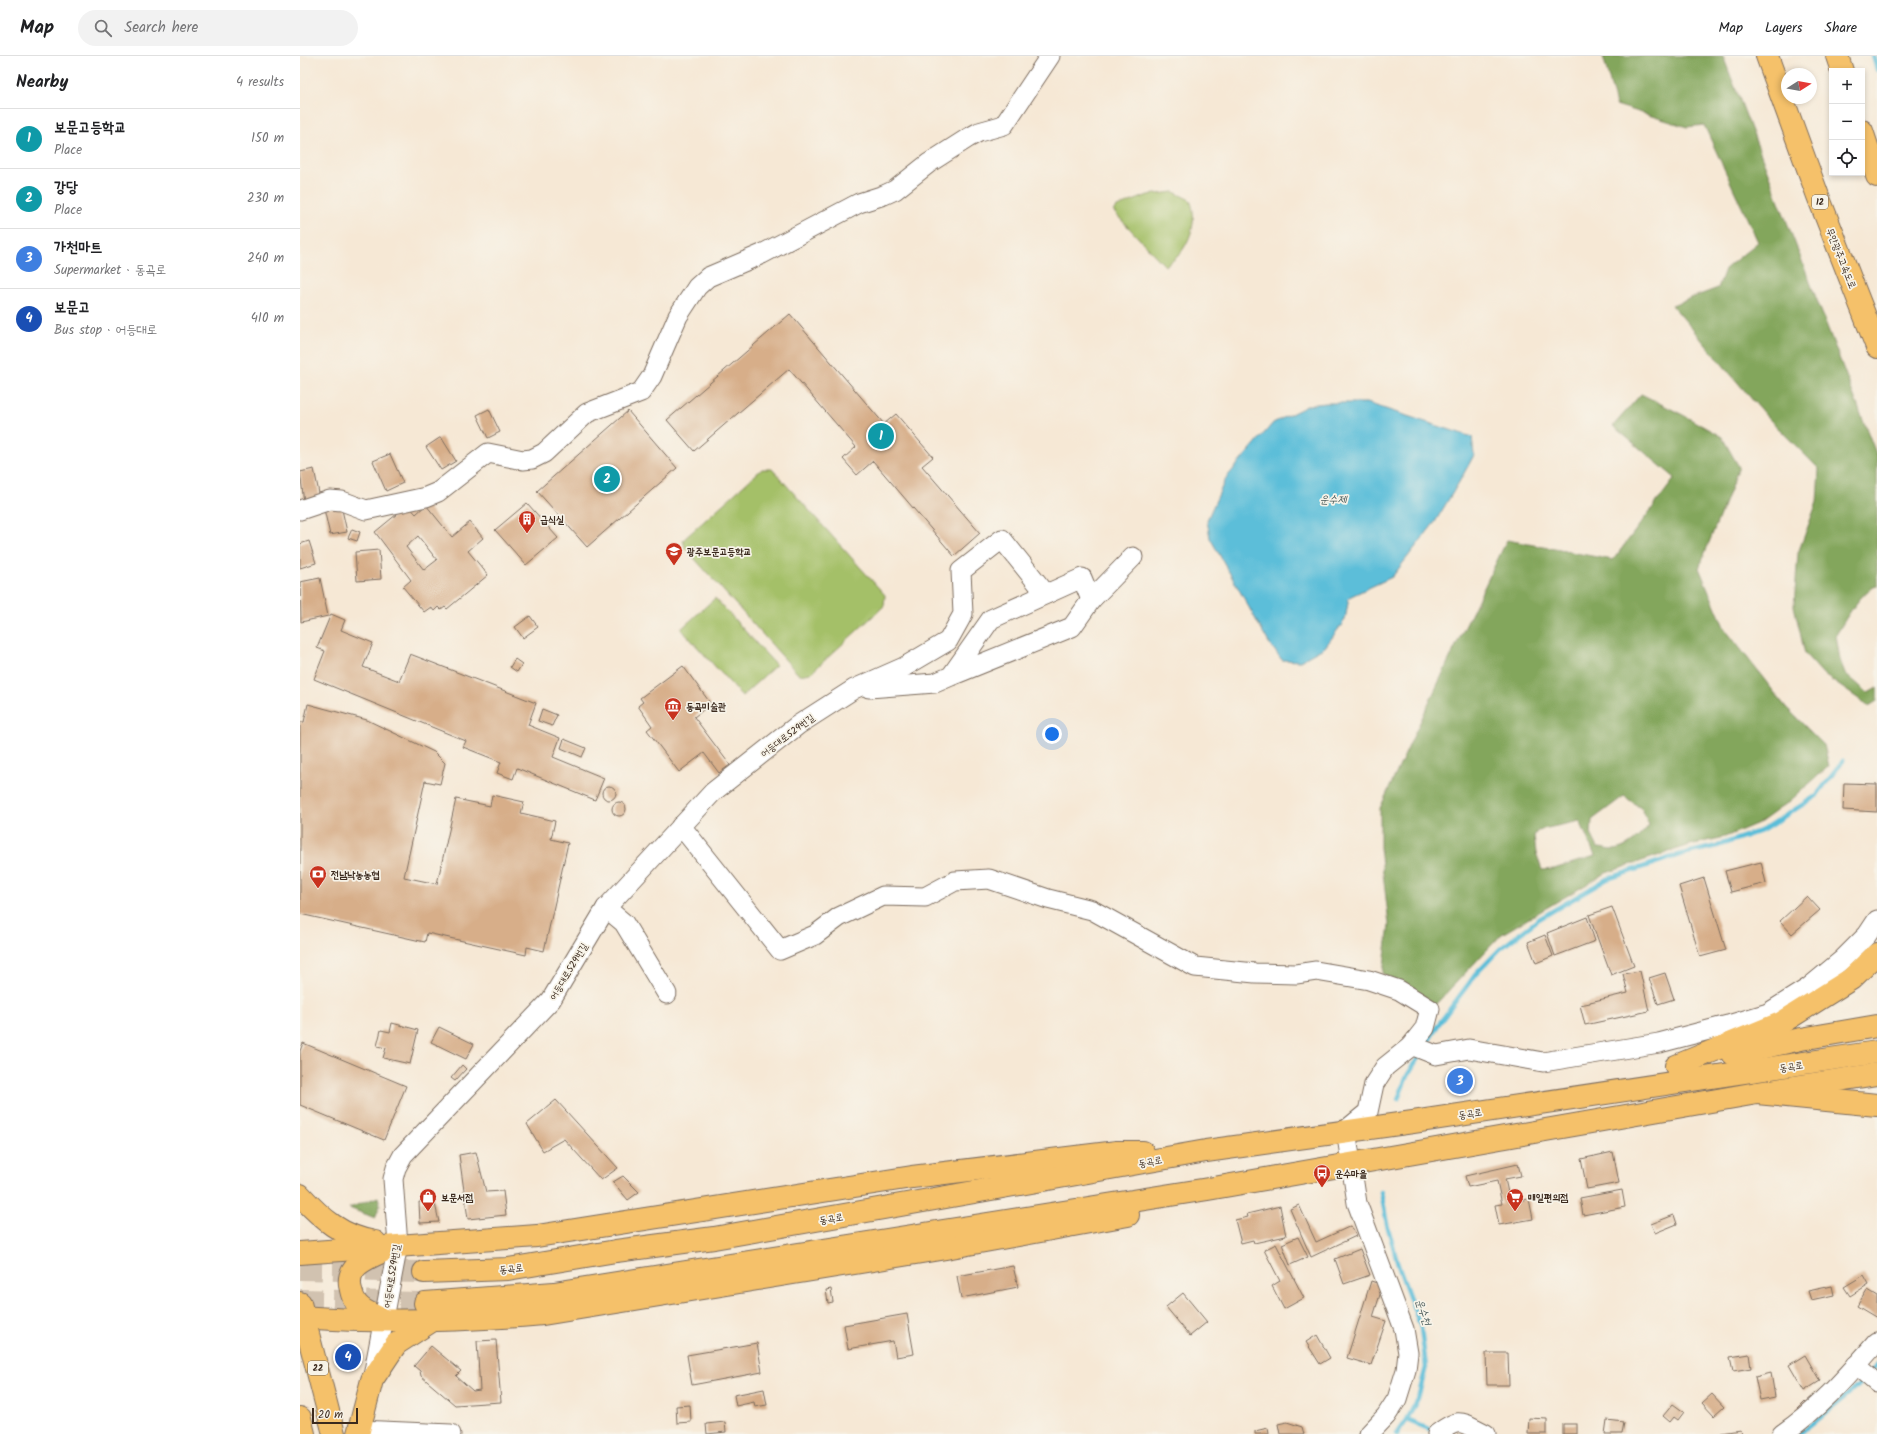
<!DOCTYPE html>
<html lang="en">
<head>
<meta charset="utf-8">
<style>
  body { margin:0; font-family:Kalam,"Poor Story",sans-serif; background:#f2f2f2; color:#202124 }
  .controls { position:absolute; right:12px; top:12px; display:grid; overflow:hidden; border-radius:0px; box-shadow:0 2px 6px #0003 }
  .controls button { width:36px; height:36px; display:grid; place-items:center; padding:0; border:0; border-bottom:1px solid #e0e0e0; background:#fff; color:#202124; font:20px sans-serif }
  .compass { position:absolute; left:1481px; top:12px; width:36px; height:36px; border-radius:50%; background:#fff; box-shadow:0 2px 6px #0003; rotate:79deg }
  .scale { position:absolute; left:12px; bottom:10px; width:46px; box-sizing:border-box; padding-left:4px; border:2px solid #3b2a1e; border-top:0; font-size:11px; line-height:14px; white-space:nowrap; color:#3b2a1e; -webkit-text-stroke:3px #f7f3e8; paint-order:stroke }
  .you { position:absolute; left:752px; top:678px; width:14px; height:14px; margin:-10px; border:3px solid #fff; border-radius:50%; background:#1a73e8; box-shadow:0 0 0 6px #1a73e833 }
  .badge { display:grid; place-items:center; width:26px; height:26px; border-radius:50%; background:#1a73e8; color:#fff; font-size:13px; font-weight:700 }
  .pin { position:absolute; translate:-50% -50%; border:2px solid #fff; box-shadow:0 1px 4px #0006 }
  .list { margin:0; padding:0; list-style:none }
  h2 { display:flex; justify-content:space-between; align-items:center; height:52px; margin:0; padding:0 16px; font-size:17px }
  h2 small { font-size:13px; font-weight:400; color:#757577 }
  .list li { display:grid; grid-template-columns:26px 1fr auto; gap:12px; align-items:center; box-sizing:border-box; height:60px; padding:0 16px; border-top:1px solid #e0e0e0 }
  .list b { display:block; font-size:15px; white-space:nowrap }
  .list p { margin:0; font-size:13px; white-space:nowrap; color:#757577 }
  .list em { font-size:13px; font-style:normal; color:#757577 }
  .icon { flex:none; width:22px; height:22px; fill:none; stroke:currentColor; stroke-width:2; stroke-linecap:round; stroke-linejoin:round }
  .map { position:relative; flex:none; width:1577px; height:1378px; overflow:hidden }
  header { display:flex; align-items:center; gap:24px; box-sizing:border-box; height:56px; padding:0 20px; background:#fff; border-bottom:1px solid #e0e0e0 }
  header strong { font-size:19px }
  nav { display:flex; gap:22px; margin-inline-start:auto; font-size:14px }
  .search { width:280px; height:36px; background:#f2f2f2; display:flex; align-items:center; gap:10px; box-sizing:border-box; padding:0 14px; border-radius:22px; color:#757577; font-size:15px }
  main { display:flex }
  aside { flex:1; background:#fff }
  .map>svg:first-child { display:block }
  .green { fill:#a4c067; stroke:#707542 }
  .forest { fill:#83a65c; stroke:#5f683d; fill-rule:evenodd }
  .water { fill:#5bbed9; stroke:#4b747c }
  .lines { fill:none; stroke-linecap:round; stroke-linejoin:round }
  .stream { stroke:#5bbed9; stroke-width:4.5 }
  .building { fill:#d7ae89; fill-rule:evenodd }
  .major-tunnel { stroke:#d1c2b0; stroke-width:22; stroke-dasharray:22 11; stroke-linecap:butt }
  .minor-casing { stroke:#7c6c5e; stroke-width:21 }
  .major-casing { stroke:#7c6c5e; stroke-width:24 }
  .highway-casing { stroke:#7c6c5e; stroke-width:24 }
  .minor { stroke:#fff; stroke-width:19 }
  .major { stroke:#f5c16b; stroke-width:22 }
  .highway { stroke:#f5c16b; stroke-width:22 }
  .labels { text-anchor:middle; stroke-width:3.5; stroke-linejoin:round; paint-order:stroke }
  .shield { fill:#f7f3e8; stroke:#73665b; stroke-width:1 }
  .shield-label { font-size:9px; font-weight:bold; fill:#3b2a1e }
  .street-label { font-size:10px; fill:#3b2a1e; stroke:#f7f3e8 }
  .poi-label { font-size:10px; font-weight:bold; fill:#3b2a1e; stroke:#f7f3e8; text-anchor:start }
  .water-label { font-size:11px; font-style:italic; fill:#455656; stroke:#f7f3e8 }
</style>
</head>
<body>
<header>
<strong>Map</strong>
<div class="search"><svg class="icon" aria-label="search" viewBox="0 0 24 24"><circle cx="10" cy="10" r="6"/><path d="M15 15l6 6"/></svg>Search here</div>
<nav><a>Map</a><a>Layers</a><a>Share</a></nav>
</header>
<main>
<aside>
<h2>Nearby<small>4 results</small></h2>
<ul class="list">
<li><span class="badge" style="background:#0f9aa8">1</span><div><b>보문고등학교</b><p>Place</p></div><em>150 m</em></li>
<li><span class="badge" style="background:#0f9aa8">2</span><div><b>강당</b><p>Place</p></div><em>230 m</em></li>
<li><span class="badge" style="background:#3f7fe0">3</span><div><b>가천마트</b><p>Supermarket · 동곡로</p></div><em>240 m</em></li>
<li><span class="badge" style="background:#1a4fb4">4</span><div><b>보문고</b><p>Bus stop · 어등대로</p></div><em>410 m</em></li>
</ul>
</aside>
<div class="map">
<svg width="1577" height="1378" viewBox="0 0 1577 1378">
  <rect width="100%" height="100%" fill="#f7f3e8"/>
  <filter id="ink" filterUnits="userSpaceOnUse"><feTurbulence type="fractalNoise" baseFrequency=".025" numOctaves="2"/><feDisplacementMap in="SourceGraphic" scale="8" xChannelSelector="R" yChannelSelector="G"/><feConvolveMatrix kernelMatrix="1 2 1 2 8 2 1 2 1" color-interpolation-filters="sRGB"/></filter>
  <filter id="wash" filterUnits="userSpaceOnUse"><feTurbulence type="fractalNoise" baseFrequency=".012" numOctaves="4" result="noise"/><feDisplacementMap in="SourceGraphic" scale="16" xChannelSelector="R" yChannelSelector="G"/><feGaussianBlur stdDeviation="0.9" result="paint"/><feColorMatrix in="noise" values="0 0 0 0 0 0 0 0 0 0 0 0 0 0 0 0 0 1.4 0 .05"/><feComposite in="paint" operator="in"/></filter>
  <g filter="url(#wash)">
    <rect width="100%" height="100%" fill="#f6e8d5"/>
    <g class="green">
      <path d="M874 136 890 144C898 163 891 185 878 200 874 204 869 207 865 210L813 155 817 151 848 139Z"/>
      <path d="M462 413H472L585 539 584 550 511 617 499 619 385 492 383 484Z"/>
      <path d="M415 542 476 609 442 640 381 573Z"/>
    </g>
    <g class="forest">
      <path d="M1303 0H1423L1577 400V530C1562 533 1544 566 1536 579L1540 604 1545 617 1568 637 1577 632V645L1569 650 1524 619 1505 598 1494 550 1498 497 1517 446 1519 413 1466 360 1372 249 1418 232 1425 213 1458 186 1404 69 1387 71 1316 49Z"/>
      <path d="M1341 338 1383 359 1422 381 1439 411 1399 512 1425 573 1485 650 1524 689 1529 710 1490 745 1461 766 1425 781 1390 789 1306 817 1202 878 1135 949 1105 930 1083 918 1089 868 1080 792V752L1148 606 1207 484 1313 504 1375 422 1313 370ZM1324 740 1342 753 1349 769C1342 779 1327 793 1314 794 1309 794 1303 792 1298 792L1291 778 1292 764ZM1280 765 1295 800 1254 813 1242 814 1236 797 1234 780 1238 774Z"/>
      <path d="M78 1141 80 1149 75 1162 49 1152Z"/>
    </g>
    <path class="water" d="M1026 347H1067L1172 381 1174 399 1158 428 1135 466 1092 521 1049 541 1045 564 1025 591 1000 605 982 604 969 587 910 482 907 464 926 422 973 367 1009 349Z"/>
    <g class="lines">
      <g class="stream">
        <path d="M1573 0 1577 14"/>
        <path d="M1125 991 1138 969 1175 919 1200 893 1239 863 1307 823 1382 798 1417 790 1463 774 1516 740 1543 705"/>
        <path d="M1098 1043 1107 1020 1121 997"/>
        <path d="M1081 1136 1087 1168 1099 1212 1121 1272 1126 1311 1118 1342 1107 1364 1097 1378"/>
        <path d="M1570 1316 1577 1308"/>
        <path d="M1107 1364 1134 1375"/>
        <path d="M1499 1378 1558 1330 1564 1323"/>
      </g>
    </g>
    <g id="blocks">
      <g class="building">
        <path d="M490 258 584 368 596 358 633 401 622 410 680 477 654 500 573 405 557 419 543 403 556 391 489 313 394 395 367 364Z"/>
        <path d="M189 353 200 376 188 382 177 359Z"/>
        <path d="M328 355 377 412 287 491 237 435Z"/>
        <path d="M141 381 156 405 141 414 126 391Z"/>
        <path d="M90 398 103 427 86 435 73 405Z"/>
        <path d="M14 413 20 442 4 446 0 416Z"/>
        <path d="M227 447 258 482 226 509 195 474Z"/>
        <path d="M41 449 47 476 30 479 24 453Z"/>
        <path d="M108 449 116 458 126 449 152 481 170 466 183 482 168 495 188 519 147 553 145 551 141 554 138 551 134 555 131 551 124 556 103 531 111 524 75 476ZM118 480 137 504 124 514 106 491Z"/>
        <path d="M52 473 60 476 57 485 48 482Z"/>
        <path d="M9 485 16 507 0 512V488Z"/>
        <path d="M79 494 81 523 57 525 55 496Z"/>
        <path d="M20 522 28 560 1 566 0 526Z"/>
        <path d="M31 558 45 564 41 574 73 587 63 611 99 625 110 598 236 647 228 669 260 682 253 701 304 722 295 744 217 712 213 723 197 717 201 706 163 691 166 685 14 623 25 595 17 592Z"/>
        <path d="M230 560 238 571 223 582 215 571Z"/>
        <path d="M215 603 222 608 217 616 210 611Z"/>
        <path d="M383 610 411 648 394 661 430 709 419 717 404 697 379 716 347 674 352 670 338 650 343 646 340 642Z"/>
        <path d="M8 648 67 664 134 696 145 707 140 728 125 725 104 821 137 828 156 743 190 750 192 739 224 746 221 757 255 765 251 783 268 787 244 895 227 891 226 899 127 877 125 886 0 858V666H4Z"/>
        <path d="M242 653 257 659 252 670 238 665Z"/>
        <path d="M264 683 286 692 282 701 261 692Z"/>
        <path d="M1544 727 1577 728V756L1543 754Z"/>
        <circle cx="309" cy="737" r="7"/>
        <circle cx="319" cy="753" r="7"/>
        <path d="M1461 806 1466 827 1431 836 1425 815Z"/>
        <path d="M1404 822 1426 894 1400 901 1379 830Z"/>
        <path d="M1507 840 1520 854 1492 878 1480 865Z"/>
        <path d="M1312 851 1334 910 1311 919 1289 859Z"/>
        <path d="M1287 861 1295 885 1255 900 1247 877Z"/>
        <path d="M1245 879 1253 900 1236 907 1228 886Z"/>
        <path d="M1340 915 1349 955 1285 969 1280 949 1290 947V946L1328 937 1323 918Z"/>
        <path d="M1365 917 1374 943 1358 948 1349 922Z"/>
        <path d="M92 967 118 974 110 1008 83 1002 86 992 77 990 81 974 90 976Z"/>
        <path d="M139 971 174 988 166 1003 131 986Z"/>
        <path d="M3 987 106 1030 84 1084 0 1049V995Z"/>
        <path d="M162 1009 166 1013 155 1025 151 1022Z"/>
        <path d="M256 1044 318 1112 301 1124 264 1083 243 1095 227 1068Z"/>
        <path d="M176 1096 186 1136 203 1135 206 1159 168 1163 159 1099Z"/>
        <path d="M1313 1096 1319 1127 1287 1133 1281 1103Z"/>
        <path d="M1218 1108 1221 1120 1205 1123 1210 1146 1229 1143 1233 1163 1199 1169 1195 1149 1202 1148 1197 1125 1168 1131 1165 1120Z"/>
        <path d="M323 1120 339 1136 328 1144 313 1126Z"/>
        <path d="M1322 1134 1325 1151 1283 1159 1280 1142Z"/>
        <path d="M134 1143 139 1166 120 1167 119 1146Z"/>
        <path d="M999 1149 1016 1186 1051 1170 1056 1180 1011 1201 990 1153Z"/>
        <path d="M980 1150 986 1180 954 1187 953 1184 941 1187 935 1164 948 1161 947 1158Z"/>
        <path d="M1374 1159 1377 1168 1355 1177 1351 1168Z"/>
        <path d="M998 1181 1008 1201 990 1209 982 1188Z"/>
        <path d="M976 1188 1004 1242 984 1253 972 1230 980 1225 964 1194Z"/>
        <path d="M1060 1193 1070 1219 1044 1228 1035 1203Z"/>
        <path d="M713 1210 718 1231 661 1242 657 1220Z"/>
        <path d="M1564 1219 1569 1228 1550 1240 1544 1231Z"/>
        <path d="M1071 1225 1083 1229 1073 1261 1086 1265 1071 1309 1047 1302Z"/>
        <path d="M1532 1230 1534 1239 1511 1244 1508 1235Z"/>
        <path d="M531 1233 533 1246 528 1247 526 1234Z"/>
        <path d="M1567 1234 1577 1240V1262L1557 1250Z"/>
        <path d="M883 1237 907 1266 890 1280 866 1251Z"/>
        <path d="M607 1258 614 1298 596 1301 593 1285 548 1293 544 1269Z"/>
        <path d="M1017 1279 1030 1302 1020 1308 1006 1286Z"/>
        <path d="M196 1284 201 1346 155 1349 121 1320 120 1315 114 1310 131 1290 161 1315 156 1320 173 1335 180 1334 177 1285Z"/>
        <path d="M457 1287 462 1316 392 1329 387 1299Z"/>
        <path d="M1186 1297H1208L1209 1329H1187Z"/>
        <path d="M1449 1298 1451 1312 1433 1315 1430 1301Z"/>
        <path d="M1505 1299 1520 1325 1504 1335 1489 1309Z"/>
        <path d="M1471 1317 1475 1341 1460 1344 1455 1321Z"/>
        <path d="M464 1333 467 1349 455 1351 454 1346 436 1350 434 1339Z"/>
        <path d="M1412 1338 1424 1351 1414 1360 1402 1347Z"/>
        <path d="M1505 1345 1509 1349 1502 1356 1498 1352Z"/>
        <path d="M1373 1348 1384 1356 1378 1364 1374 1361 1370 1366 1363 1360Z"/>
        <path d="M390 1349 391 1366 377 1367 376 1350Z"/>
        <path d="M1229 1362 1247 1363V1378H1228Z"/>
        <path d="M1307 1364 1324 1366 1322 1378H1305Z"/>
        <path d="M425 1366 426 1376 407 1378 406 1368Z"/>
        <path d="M987 1366 1002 1371 1004 1378H980L978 1368Z"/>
        <rect x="1263" y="1368" width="14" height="10"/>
        <path d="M968 1372 969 1378H955V1375Z"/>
        <path d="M1440 1374 1441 1378H1421V1377Z"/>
      </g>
    </g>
  </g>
  <g filter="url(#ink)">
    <use href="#blocks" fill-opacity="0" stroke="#7c6c5e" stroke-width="1"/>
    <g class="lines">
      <g class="major-tunnel">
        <path d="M0 1213 124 1216"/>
        <path d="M0 1244 125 1247"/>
      </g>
      <g class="minor-casing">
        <g id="minor">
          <path d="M0 454 30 444 42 445 66 454 126 441 138 436 188 397 223 404 232 403 244 397 287 357 341 336 352 320 378 260 397 231 408 221 462 198 559 147 584 139 595 134 629 107 668 82 679 76 704 69 750 0"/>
          <path d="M791 544 833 501"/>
          <path d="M569 632 635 627 651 620 772 571 791 544 782 522 691 563 651 620"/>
          <path d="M381 770 480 894 515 879 539 861 583 840 625 841 655 825 689 823 748 843 792 854 895 911 955 917 996 918 1016 915 1069 924 1099 934 1130 953 1125 972 1110 991"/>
          <path d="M306 852 324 867 367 938"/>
          <path d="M1556 1309 1577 1327"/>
          <path d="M73 1320 98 1189 93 1123 96 1112 103 1099 251 944 306 852 413 736 498 669 554 633 604 611 648 585 663 558 661 515 702 483 746 538"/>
          <path d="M59 1374 151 1378"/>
          <path d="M1069 1378 1086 1360 1097 1343 1106 1314 1108 1297 1104 1273 1057 1147 1046 1074 1068 1056 1074 1028 1085 1011 1110 991H1116L1136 999 1169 993 1243 1006 1359 987 1428 969 1468 957 1508 932 1543 903 1567 879 1577 864"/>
          <path d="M1137 1378C1160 1360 1161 1366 1186 1378"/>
          <path d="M1482 1378C1519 1353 1548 1319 1577 1286"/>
        </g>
      </g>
      <g class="major-casing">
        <g id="major">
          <path d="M0 1139C21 1162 42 1181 75 1186"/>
          <path d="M0 1197 237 1180 612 1121 817 1096H843"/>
          <path d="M124 1216 208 1213 316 1195 414 1182 906 1095 1113 1066 1577 996"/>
          <path d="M0 1247 34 1378"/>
          <path d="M125 1247 254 1237 908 1133 1457 1037 1577 1018"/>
          <path d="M0 1261C81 1267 163 1265 243 1258L646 1192 828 1159"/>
          <path d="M81 1263C74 1259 62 1255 57 1248 54 1244 52 1239 51 1234 44 1210 68 1202 86 1194"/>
          <path d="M0 1362 4 1378"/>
          <path d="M58 1378 72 1324 96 1288 133 1264"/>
        </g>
      </g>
      <g class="highway-casing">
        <g id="highway">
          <path d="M1467 0 1518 140 1577 291"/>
          <path d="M1537 0 1542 15"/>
          <path d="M1562 75 1577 120"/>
          <path d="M1433 998 1501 983 1577 970"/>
          <path d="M1376 1010 1481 967 1551 923 1577 898"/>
          <path d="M1457 1037 1577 1049"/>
        </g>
      </g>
      <use href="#minor" class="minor"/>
      <use href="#major" class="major"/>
      <use href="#highway" class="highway"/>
    </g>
  </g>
  <defs>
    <g id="building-pin" transform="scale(0.9)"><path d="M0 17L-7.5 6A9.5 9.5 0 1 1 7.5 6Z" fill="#c8321e" stroke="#f7f3e8"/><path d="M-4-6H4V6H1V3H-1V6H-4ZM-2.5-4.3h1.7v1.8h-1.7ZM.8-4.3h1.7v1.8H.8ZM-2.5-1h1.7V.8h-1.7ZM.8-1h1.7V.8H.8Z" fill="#fff"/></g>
    <g id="school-pin" transform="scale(0.9)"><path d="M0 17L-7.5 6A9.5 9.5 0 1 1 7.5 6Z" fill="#c8321e" stroke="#f7f3e8"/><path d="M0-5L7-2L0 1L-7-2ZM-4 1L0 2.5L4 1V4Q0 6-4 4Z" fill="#fff"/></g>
    <g id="museum-pin" transform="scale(0.9)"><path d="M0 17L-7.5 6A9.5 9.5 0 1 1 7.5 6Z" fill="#c8321e" stroke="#f7f3e8"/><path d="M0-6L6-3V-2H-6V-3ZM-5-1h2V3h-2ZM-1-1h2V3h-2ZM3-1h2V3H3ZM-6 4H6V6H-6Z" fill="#fff"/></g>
    <g id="bank-pin" transform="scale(0.9)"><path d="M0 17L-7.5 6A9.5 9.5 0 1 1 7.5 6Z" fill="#c8321e" stroke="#f7f3e8"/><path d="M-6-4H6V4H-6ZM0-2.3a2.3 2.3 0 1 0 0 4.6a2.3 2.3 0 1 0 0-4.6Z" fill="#fff"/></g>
    <g id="bus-pin" transform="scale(0.9)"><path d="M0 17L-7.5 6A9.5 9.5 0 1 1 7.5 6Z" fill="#c8321e" stroke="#f7f3e8"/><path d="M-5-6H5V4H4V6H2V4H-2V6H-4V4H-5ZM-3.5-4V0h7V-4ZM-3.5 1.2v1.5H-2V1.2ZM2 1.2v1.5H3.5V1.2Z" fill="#fff"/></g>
    <g id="shop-pin" transform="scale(0.9)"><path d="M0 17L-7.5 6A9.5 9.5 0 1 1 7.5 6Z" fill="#c8321e" stroke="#f7f3e8"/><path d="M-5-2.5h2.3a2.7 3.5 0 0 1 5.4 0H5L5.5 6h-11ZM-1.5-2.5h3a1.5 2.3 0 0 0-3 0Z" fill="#fff"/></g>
    <g id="supermarket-pin" transform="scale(0.9)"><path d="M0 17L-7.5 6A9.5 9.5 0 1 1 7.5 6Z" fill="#c8321e" stroke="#f7f3e8"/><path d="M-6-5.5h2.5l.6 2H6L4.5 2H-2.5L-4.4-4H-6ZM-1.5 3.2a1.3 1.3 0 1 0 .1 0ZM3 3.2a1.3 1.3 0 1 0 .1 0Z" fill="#fff"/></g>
  </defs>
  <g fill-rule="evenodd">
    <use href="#building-pin" x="227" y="463"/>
    <use href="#school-pin" x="374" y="495"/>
    <use href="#museum-pin" x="373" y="650"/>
    <use href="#bank-pin" x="18" y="818"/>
    <use href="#bus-pin" x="1022" y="1117"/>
    <use href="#shop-pin" x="128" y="1141"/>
    <use href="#supermarket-pin" x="1215" y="1141"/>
  </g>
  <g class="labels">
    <g class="shield">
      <rect x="1512" y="139" width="16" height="14" rx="3"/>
      <rect x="8" y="1305" width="20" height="14" rx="3"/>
    </g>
    <g class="shield-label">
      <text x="1520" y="149">12</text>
      <text x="18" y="1315">22</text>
    </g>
    <g class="street-label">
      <text transform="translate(1542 202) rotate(68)" y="4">무안광주고속도로</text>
      <text transform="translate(487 679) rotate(-37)" y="4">어등대로529번길</text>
      <text transform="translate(268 915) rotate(-59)" y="4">어등대로529번길</text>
      <text transform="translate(1491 1010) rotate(-9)" y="4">동곡로</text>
      <text transform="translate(1170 1057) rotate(-9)" y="4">동곡로</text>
      <text transform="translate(850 1105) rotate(-11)" y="4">동곡로</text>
      <text transform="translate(531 1162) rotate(-10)" y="4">동곡로</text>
      <text transform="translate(211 1212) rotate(-6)" y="4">동곡로</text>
      <text transform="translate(91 1220) rotate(-81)" y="4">어등대로529번길</text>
    </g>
    <g class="poi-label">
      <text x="240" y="467">급식실</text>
      <text x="387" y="499">광주보문고등학교</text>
      <text x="386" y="654">동곡미술관</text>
      <text x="31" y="822">전남낙농농협</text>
      <text x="1035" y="1121">운수마을</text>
      <text x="141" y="1145">보문서점</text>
      <text x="1228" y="1145">매일편의점</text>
    </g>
    <g class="water-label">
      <text x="1033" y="447">운수제</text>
      <text transform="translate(1124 1256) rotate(72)" y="4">운수천</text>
    </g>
  </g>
</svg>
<div class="controls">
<button>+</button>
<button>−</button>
<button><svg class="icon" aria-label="locate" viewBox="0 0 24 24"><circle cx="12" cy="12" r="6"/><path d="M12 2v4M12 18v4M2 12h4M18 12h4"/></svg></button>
</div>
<svg class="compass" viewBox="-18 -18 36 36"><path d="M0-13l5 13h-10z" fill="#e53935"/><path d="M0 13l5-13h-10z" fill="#757577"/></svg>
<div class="scale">20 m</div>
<div class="you"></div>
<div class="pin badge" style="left:581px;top:380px;background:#0f9aa8">1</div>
<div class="pin badge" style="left:307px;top:423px;background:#0f9aa8">2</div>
<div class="pin badge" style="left:1160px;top:1025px;background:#3f7fe0">3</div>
<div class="pin badge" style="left:48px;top:1301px;background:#1a4fb4">4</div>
</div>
</main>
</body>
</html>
